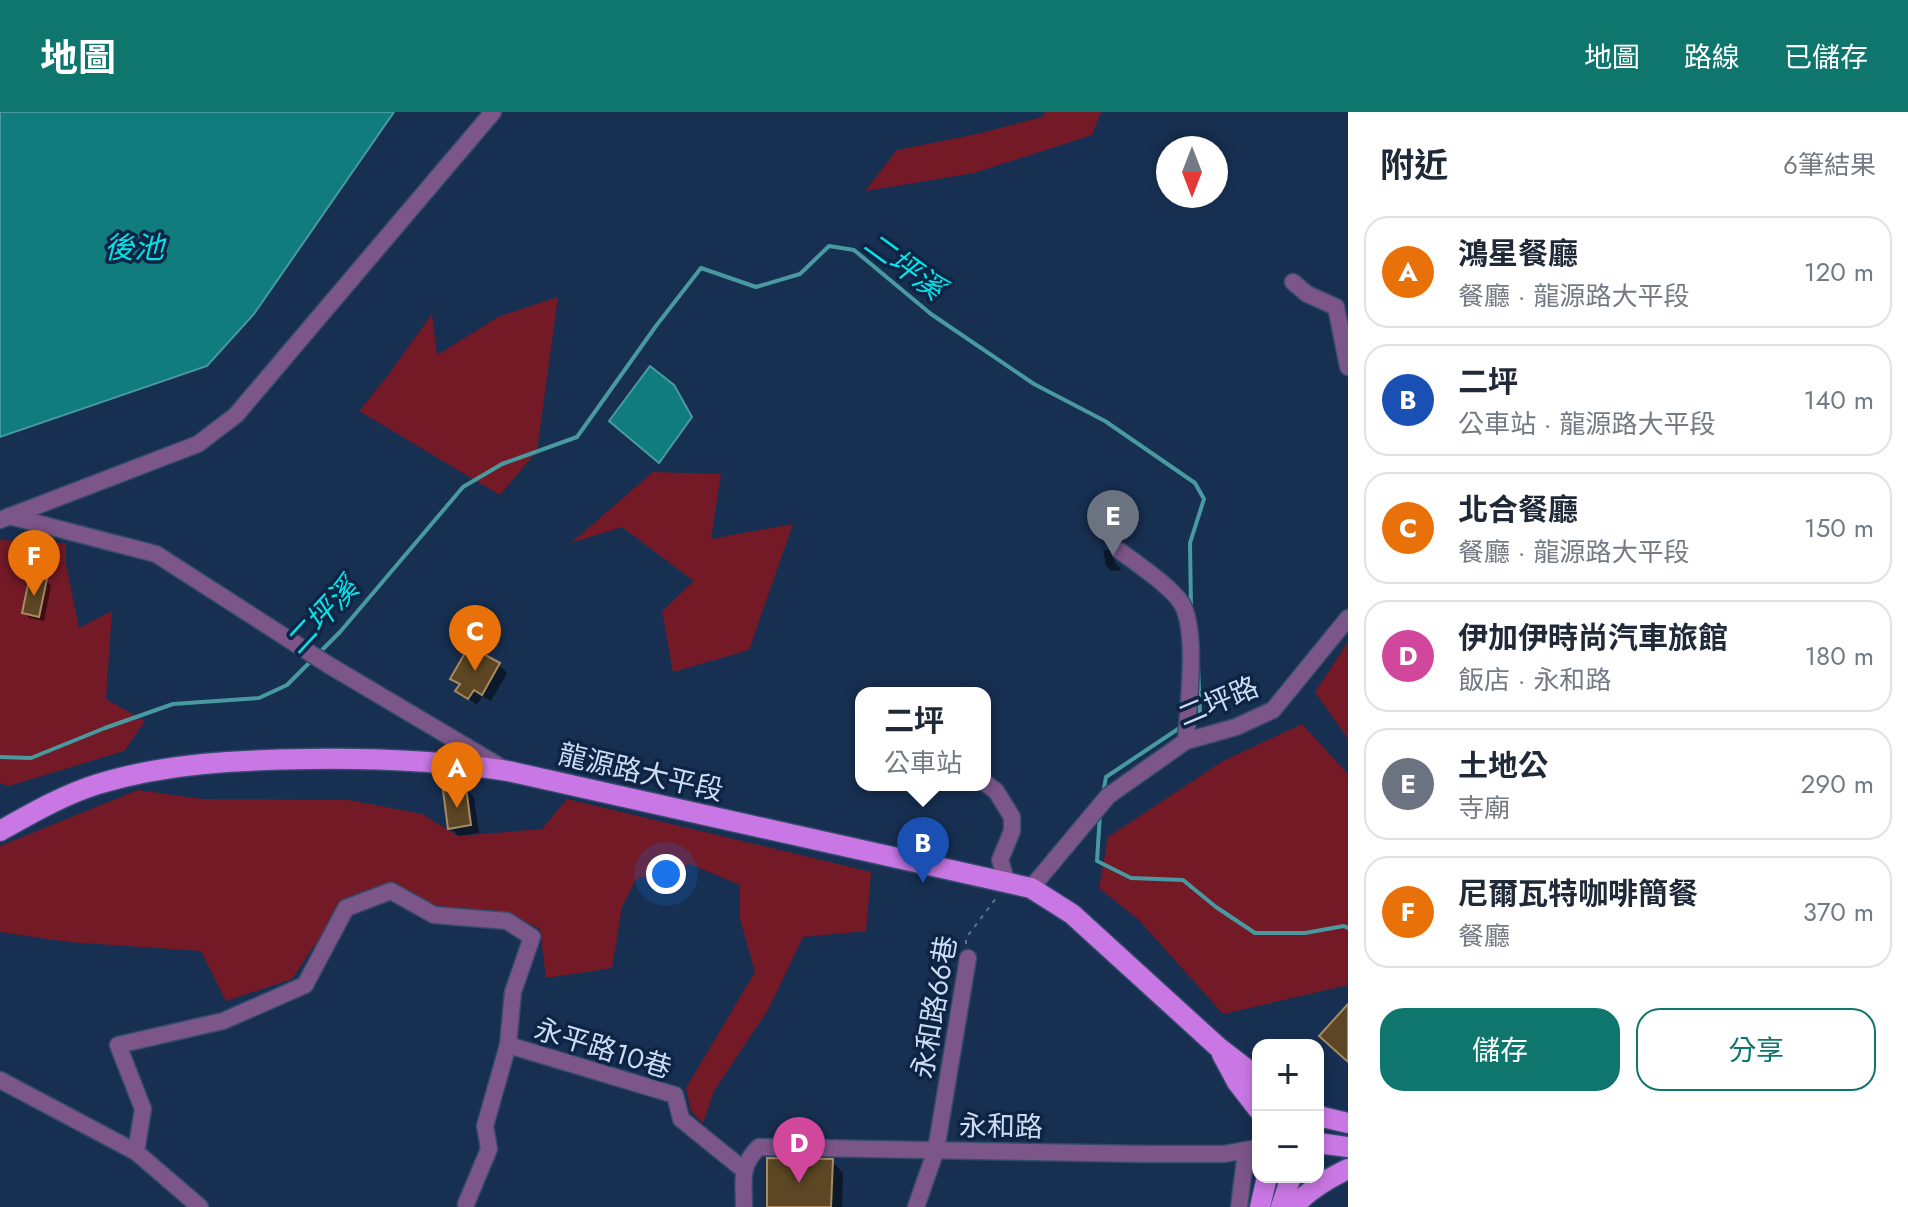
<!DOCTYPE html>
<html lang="zh-TW">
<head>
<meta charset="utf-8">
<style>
  body { margin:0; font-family:Jost,"Noto Sans TC",sans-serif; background:#f2f2f3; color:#1f2937 }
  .controls { position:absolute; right:24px; bottom:24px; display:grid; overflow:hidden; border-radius:16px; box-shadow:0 4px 12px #0003 }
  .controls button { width:72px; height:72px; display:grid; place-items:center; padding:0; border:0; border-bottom:2px solid #e0e1e3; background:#fff; color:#1f2937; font:40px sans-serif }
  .compass { position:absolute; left:1156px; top:24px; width:72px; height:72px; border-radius:50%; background:#fff; box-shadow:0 4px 12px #0003; rotate:180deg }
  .you { position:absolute; left:666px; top:762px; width:28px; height:28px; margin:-20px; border:6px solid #fff; border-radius:50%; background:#1a73e8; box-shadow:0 0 0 12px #1a73e833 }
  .badge { display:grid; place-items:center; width:52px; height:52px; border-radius:50%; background:#0f766e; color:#fff; font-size:26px; font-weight:700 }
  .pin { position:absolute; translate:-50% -66px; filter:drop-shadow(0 2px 4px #0008) }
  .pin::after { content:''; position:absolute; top:42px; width:28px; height:24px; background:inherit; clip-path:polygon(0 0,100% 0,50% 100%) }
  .popup { position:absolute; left:855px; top:575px; width:136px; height:104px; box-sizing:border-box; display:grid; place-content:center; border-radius:16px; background:#fff; filter:drop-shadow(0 2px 6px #0005); font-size:26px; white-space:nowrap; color:#747a83 }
  .popup b { font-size:30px; color:#1f2937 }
  .popup::after { content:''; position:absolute; left:50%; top:100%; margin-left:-16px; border:16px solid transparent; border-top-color:#fff }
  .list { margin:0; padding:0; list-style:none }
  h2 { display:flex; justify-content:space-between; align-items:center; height:104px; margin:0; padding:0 32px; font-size:34px }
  h2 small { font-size:26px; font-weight:400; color:#747a83 }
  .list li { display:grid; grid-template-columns:52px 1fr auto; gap:24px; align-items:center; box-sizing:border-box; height:112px; margin:0 16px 16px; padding:0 16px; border:2px solid #e0e1e3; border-radius:24px }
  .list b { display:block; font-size:30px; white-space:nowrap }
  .list p { margin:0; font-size:26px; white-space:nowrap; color:#747a83 }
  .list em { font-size:26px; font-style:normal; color:#747a83 }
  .actions { display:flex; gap:16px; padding:24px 32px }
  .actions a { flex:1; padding:18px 0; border:2px solid #0f766e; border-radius:24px; text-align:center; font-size:28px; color:#0f766e }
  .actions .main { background:#0f766e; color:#fff }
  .map { position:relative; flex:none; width:1348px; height:1095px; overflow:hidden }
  header { display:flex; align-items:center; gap:48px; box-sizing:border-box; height:112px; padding:0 40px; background:#0f766e; color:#fff }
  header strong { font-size:38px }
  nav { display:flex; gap:44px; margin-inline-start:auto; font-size:28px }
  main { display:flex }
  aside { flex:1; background:#fff }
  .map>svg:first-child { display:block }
  .green { fill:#741a27 }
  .water { fill:#117c7e; stroke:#4999a1; stroke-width:2 }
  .shadow { fill:#0007 }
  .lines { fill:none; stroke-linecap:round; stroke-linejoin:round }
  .stream { stroke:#4999a1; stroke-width:4 }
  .building { fill:#5c4623; stroke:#a88b60; stroke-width:2 }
  .minor-casing { stroke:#344b6b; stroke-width:19 }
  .major-casing { stroke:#344b6b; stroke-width:23 }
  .path { stroke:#5e728f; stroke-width:2; stroke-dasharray:4 6; stroke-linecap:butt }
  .minor { stroke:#7c5589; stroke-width:16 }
  .major { stroke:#c977e4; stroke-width:20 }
  .labels { text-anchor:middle; stroke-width:7; stroke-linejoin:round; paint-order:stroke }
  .street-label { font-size:28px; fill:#cddcf2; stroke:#0d2445 }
  .water-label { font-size:30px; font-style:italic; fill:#07e2e7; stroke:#0d2445 }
</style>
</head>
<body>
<header>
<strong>地圖</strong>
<nav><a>地圖</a><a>路線</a><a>已儲存</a></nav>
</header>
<main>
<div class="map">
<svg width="1348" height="1095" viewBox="0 0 1348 1095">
  <rect width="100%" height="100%" fill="#172f51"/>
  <g class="green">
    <path d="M1045 0H1101L1092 23 974 61 865 79 897 38 977 22 1042 5Z"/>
    <path d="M558 185 537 339 500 383 359 299 386 266 432 202 437 243 500 204Z"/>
    <path d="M653 360 721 362 711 427 793 412 749 538 673 560 662 499 694 469 622 415 571 431Z"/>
    <path d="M0 428 66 431V452L79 516 112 499 106 587 145 609 124 639 9 674 0 671Z"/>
    <path d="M1348 530V627L1315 580Z"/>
    <path d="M1302 612 1348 662V873L1223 902 1138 807 1099 776 1108 725 1223 649Z"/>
    <path d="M138 678 202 687 349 688 422 702 458 724 542 717 567 687 871 760 866 819 803 825 769 896 714 979 703 1011 691 999 686 976 755 860 740 807V773L690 752 636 767 622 795 612 856 546 866 540 817 506 800 437 798 394 771 352 784 312 837 292 867 226 889 201 839 69 830 0 820V734Z"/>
  </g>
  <g class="water">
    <path d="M0 0H394L254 202 207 254 0 325Z"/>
    <path d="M650 254 674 273 692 305 659 351 609 309Z"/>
  </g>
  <g class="shadow">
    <path d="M1103 438H1109L1114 443 1115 451 1122 458 1111 459 1106 453Z"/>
    <path d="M46 468 51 474 44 509 29 506 24 501Z"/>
    <path d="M470 536 499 553 507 561 491 589 482 584 477 593 458 579 461 574 453 566Z"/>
    <path d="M466 677 474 686 479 721 459 724 450 716Z"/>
    <path d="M832 1049 843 1061 842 1095H769Z"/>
  </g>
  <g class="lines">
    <g class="stream">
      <path d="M319 541 340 520 463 375 502 352 577 325 656 214 701 156 756 175 800 162 829 134 854 138 931 202 1034 272 1105 309 1195 371 1204 387 1190 431 1191 496"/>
      <path d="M1192 608 1200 602 1198 553"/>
      <path d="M0 645 31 646 105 616 173 592 259 586 287 573 313 547"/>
      <path d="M1103 682 1106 665 1181 615"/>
      <path d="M1100 702 1097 749 1131 766 1183 768 1216 795 1255 821H1305L1344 814 1348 816"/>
    </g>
  </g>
  <g class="building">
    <path d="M30 463 47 467 39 505 22 501Z"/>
    <path d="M469 534 500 551 482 583 474 578 468 587 455 579 460 572 450 567Z"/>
    <path d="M466 675 471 713 448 717 443 678Z"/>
    <path d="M1348 892V950L1319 924Z"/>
    <path d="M767 1046 833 1047 831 1095H767Z"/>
  </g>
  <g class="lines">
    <g class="minor-casing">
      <g id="minor">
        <path d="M1293 170 1307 182 1336 195 1348 255"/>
        <path d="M9 404 156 442 327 552 504 657"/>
        <path d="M0 408 198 332 236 303 493 0"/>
        <path d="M1120 439C1137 452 1171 474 1182 492 1198 520 1188 595 1186 629"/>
        <path d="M985 671 996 679 1012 705V719L1000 748 1007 771"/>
        <path d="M1031 776 1108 684 1186 629 1236 615 1273 598 1348 506"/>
        <path d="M0 968 136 1040 143 997 118 933 223 909 305 873 346 796 391 779 434 803 507 809 532 825 513 880 508 933 675 983 681 1007 744 1058"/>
        <path d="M136 1040 200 1095"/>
        <path d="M466 1092 489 1037 485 1014 508 933"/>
        <path d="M744 1095C744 1069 739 1054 759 1035L1146 1042H1224L1258 1036"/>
        <path d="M916 1095 936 1038 968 846"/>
        <path d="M1239 1095 1246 1040"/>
      </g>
    </g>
    <g class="major-casing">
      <g id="major">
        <path d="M0 719C32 701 63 683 98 672 167 651 238 648 309 647 376 646 442 649 508 659L1031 776 1072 802 1218 935 1258 966"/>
        <path d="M1222 942 1237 970 1258 997"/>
        <path d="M1318 1004 1348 1011"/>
        <path d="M1318 1031 1348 1035"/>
        <path d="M1260 1095 1267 1065"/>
        <path d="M1281 1095 1291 1065"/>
        <path d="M1293 1095C1309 1078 1327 1067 1348 1057"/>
      </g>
    </g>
    <path class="path" d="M966 832V826L997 785"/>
    <use href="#minor" class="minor"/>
    <use href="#major" class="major"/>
  </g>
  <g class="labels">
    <g class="street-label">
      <text transform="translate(1218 589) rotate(-23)" y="10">二坪路</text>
      <text transform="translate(641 660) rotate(13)" y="10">龍源路大平段</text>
      <text transform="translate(934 895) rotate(-80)" y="10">永和路66巷</text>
      <text transform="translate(603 936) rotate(17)" y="10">永平路10巷</text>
      <text transform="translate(1001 1014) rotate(1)" y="10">永和路</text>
    </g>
    <g class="water-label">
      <text x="134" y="146">後池</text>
      <text transform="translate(904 154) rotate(36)" y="10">二坪溪</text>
      <text transform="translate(322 504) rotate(-47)" y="10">二坪溪</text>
    </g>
  </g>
</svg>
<div class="controls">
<button>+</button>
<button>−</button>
</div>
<svg class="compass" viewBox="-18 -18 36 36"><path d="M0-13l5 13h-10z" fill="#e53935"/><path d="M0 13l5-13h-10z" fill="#747a83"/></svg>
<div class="you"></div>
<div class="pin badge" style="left:457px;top:696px;background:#e8710a">A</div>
<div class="pin badge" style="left:923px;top:771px;background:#1a4fb4">B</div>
<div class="popup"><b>二坪</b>公車站</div>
<div class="pin badge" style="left:475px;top:559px;background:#e8710a">C</div>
<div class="pin badge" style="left:799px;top:1071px;background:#d1479c">D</div>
<div class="pin badge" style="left:1113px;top:444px;background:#6b7280">E</div>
<div class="pin badge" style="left:34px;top:484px;background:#e8710a">F</div>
</div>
<aside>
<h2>附近<small>6筆結果</small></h2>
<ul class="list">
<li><span class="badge" style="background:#e8710a">A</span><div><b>鴻星餐廳</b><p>餐廳 · 龍源路大平段</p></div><em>120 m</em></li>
<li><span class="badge" style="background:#1a4fb4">B</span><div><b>二坪</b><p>公車站 · 龍源路大平段</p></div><em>140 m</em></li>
<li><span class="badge" style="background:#e8710a">C</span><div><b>北合餐廳</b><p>餐廳 · 龍源路大平段</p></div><em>150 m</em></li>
<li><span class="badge" style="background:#d1479c">D</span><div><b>伊加伊時尚汽車旅館</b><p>飯店 · 永和路</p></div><em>180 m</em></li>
<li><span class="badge" style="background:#6b7280">E</span><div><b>土地公</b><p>寺廟</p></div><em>290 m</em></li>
<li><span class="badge" style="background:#e8710a">F</span><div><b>尼爾瓦特咖啡簡餐</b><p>餐廳</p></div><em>370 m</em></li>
</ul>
<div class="actions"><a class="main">儲存</a><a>分享</a></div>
</aside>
</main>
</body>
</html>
